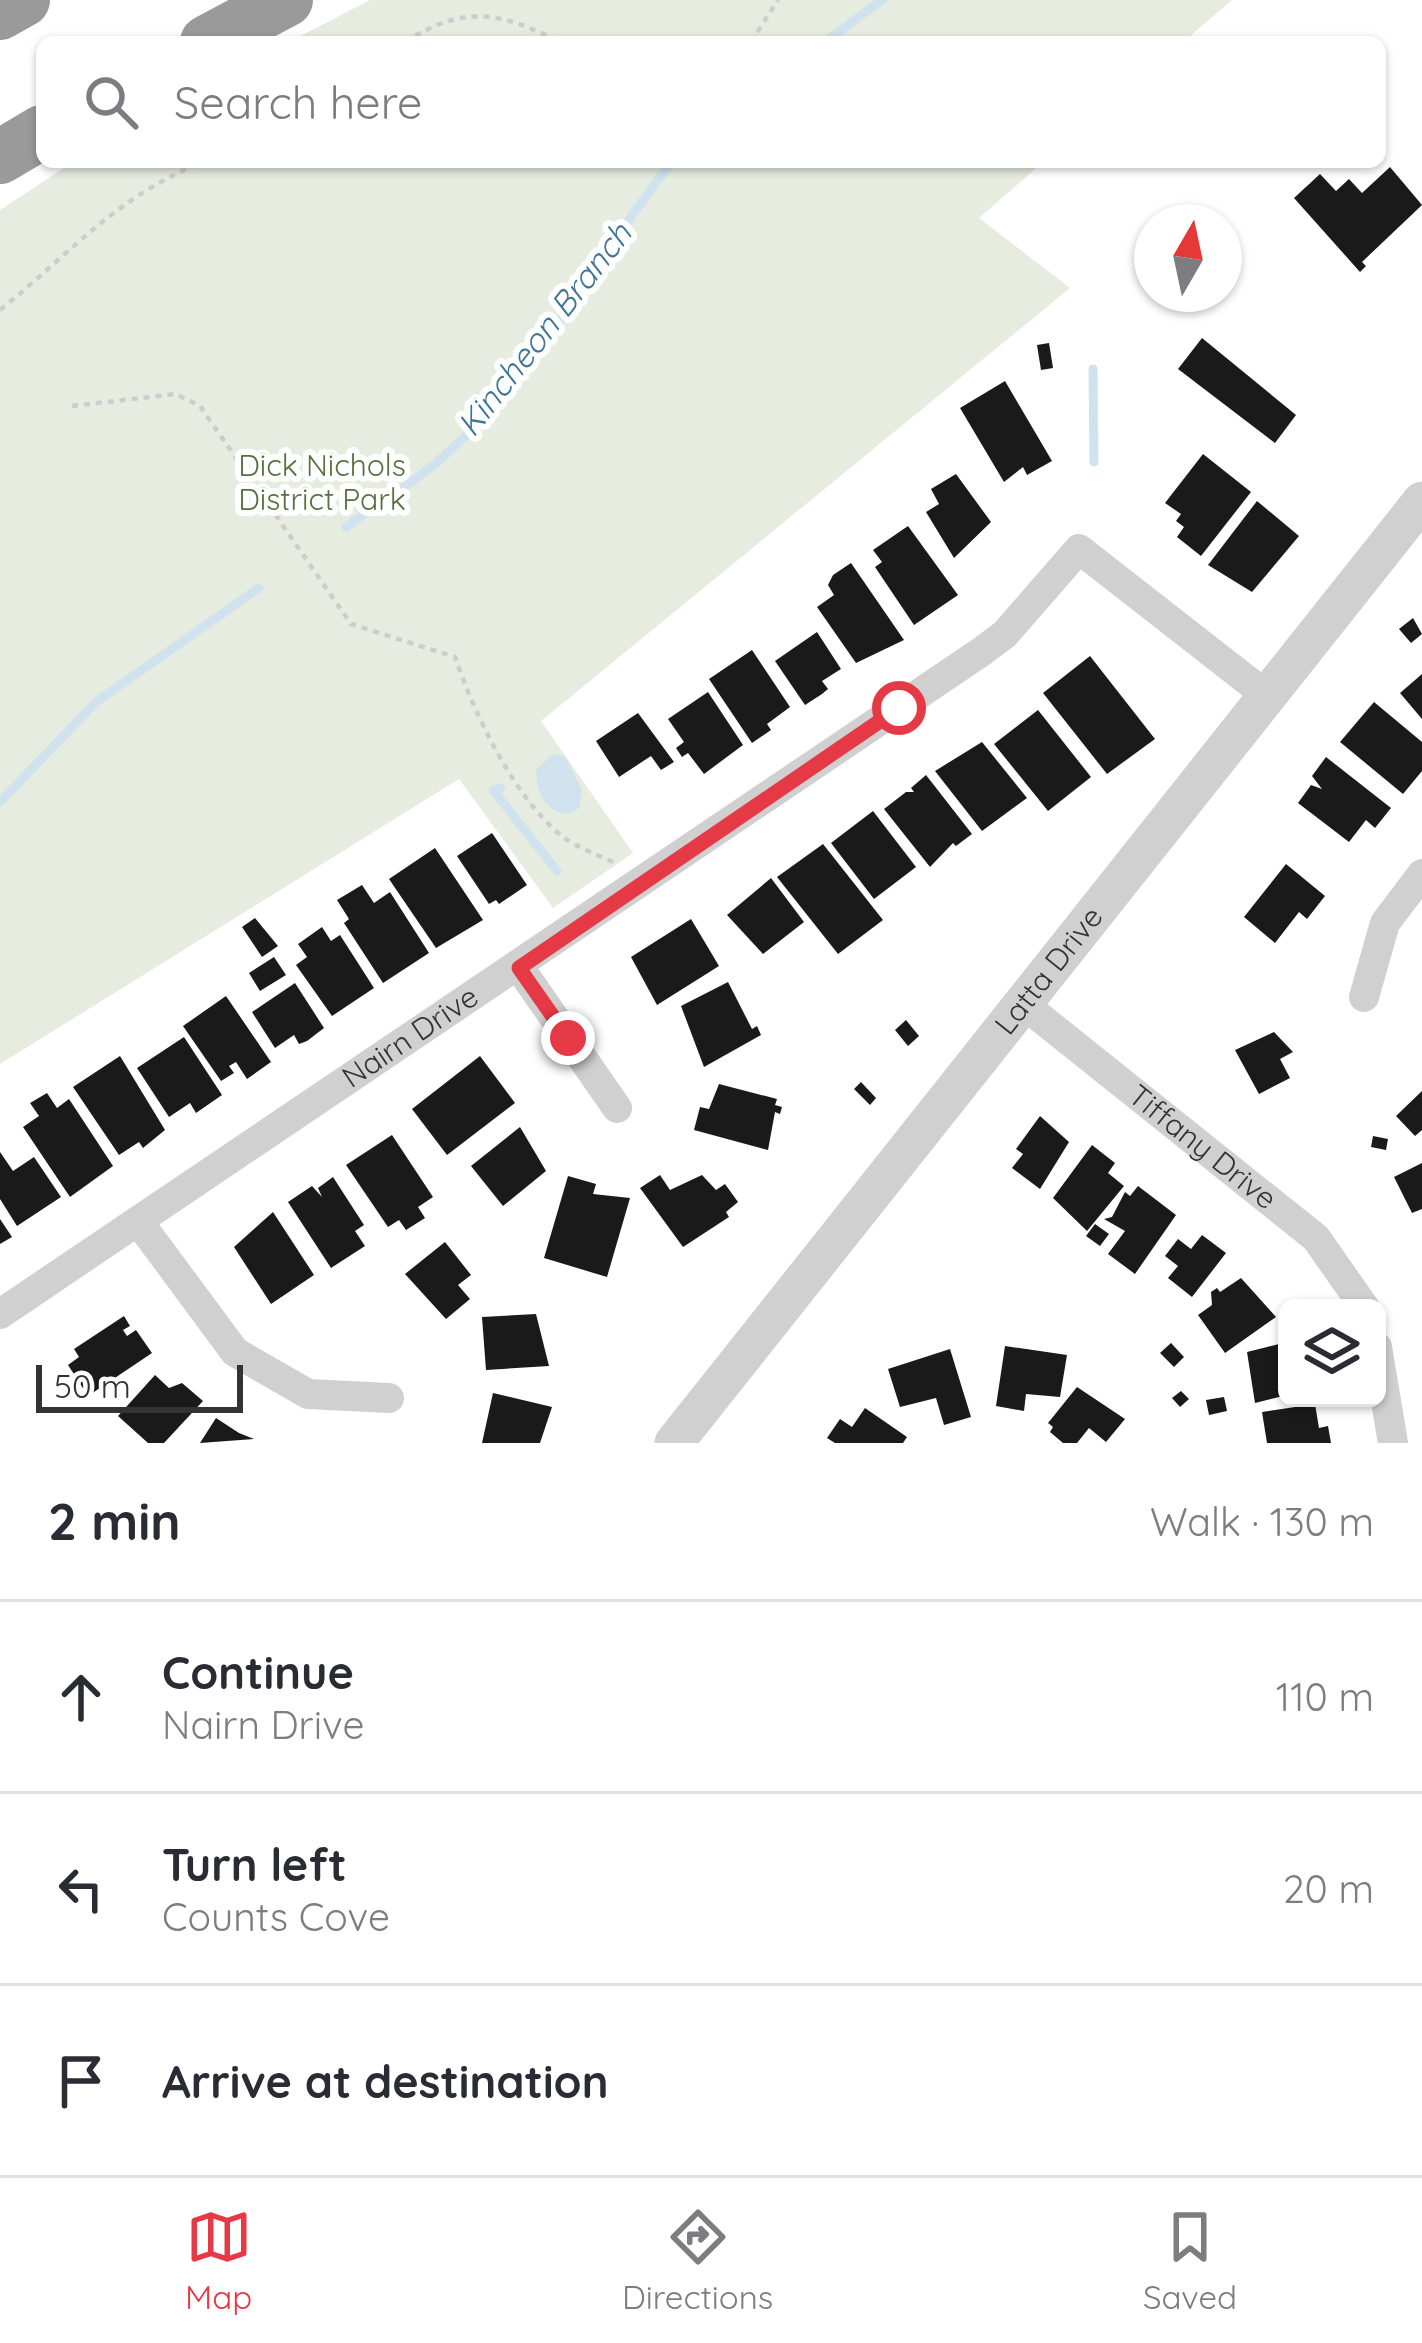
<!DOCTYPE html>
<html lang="en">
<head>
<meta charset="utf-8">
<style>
  body { margin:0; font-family:Quicksand,sans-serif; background:#f2f2f3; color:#2b2b33 }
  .controls { position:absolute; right:36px; bottom:36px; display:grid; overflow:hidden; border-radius:18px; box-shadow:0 3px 9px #0004 }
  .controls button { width:108px; height:108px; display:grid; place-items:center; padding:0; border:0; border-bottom:3px solid #e1e1e2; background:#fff; color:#2b2b33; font:60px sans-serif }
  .compass { position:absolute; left:1134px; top:204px; width:108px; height:108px; border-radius:50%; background:#fff; box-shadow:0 3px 9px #0004; rotate:9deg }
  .scale { position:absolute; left:36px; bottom:30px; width:207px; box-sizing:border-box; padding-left:12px; border:6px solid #333; border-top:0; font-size:33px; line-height:42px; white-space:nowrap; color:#333; -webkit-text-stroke:9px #fff; paint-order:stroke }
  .stop { position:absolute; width:36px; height:36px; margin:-27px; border:9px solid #e63946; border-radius:50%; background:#fff }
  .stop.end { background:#e63946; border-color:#fff; box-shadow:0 3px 12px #0008 }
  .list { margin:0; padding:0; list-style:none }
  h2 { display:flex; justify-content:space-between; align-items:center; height:156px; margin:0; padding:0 48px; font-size:51px }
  h2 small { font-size:39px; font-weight:400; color:#7c7c81 }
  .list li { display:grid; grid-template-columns:78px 1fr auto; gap:36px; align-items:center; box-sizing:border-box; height:192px; padding:0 48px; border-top:3px solid #e1e1e2 }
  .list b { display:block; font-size:45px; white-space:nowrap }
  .list p { margin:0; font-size:39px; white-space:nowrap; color:#7c7c81 }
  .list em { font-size:39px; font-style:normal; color:#7c7c81 }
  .icon { flex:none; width:66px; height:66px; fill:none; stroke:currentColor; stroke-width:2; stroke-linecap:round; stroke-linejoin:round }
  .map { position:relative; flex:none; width:1422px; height:1443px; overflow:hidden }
  .search { position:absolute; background:#fff; box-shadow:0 3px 9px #0004; left:36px; right:36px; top:36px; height:132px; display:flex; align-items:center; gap:30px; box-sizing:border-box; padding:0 42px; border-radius:18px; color:#7c7c81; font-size:45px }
  .sheet { height:732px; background:#fff }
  nav { display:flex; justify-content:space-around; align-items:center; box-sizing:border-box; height:168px; border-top:3px solid #e1e1e2; background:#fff; font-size:33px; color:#7c7c81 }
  nav a { display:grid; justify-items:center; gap:6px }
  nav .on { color:#e63946 }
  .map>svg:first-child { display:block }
  .green { fill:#e6ecdf }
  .water { fill:#cfe2ee }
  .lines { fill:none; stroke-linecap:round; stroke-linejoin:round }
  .stream { stroke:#cfe2ee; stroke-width:9 }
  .building { fill:#1a1a1a }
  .path { stroke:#cdcdcd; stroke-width:4.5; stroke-dasharray:6 6; stroke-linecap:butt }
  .minor { stroke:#d0d0d0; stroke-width:30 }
  .tertiary { stroke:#d0d0d0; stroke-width:39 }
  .motorway { stroke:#9a9a9a; stroke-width:54 }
  .route { stroke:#e63946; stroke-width:15 }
  .labels { text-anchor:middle; stroke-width:12; stroke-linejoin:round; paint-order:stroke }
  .park-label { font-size:30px; fill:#56703f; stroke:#fff }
  .street-label { font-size:30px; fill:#333; stroke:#fff }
  .water-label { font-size:33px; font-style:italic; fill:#3f7597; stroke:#fff }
</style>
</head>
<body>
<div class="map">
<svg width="1422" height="1443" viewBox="0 0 1422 1443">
  <rect width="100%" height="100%" fill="#fff"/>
  <g class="green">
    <path d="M370 0H1232L1183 42H289Z"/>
    <path d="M73 162H1043L979 218 1070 288 541 721 633 853 553 908 459 779 0 1064V210Z"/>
  </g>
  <path class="water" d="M553 754 565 756 582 790 579 808 568 814C545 813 536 790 536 770Z"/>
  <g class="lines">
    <g class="stream">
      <path d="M825 42 882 0"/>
      <path d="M1093 369 1094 462"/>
      <path d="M346 527C376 505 409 486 437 462 534 381 594 259 672 162"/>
      <path d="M501 788 493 790 557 871"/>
      <path d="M0 802 96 702 259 588"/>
    </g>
  </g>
  <g class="building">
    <path d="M1390 167 1422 205 1362 262 1366 266 1360 272 1294 198 1320 174 1336 191 1349 179 1362 193Z"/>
    <path d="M1202 338 1296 415 1275 443 1178 369Z"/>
    <path d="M1049 343 1053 368 1041 370 1037 345Z"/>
    <path d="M1005 381 1052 461 1027 475 1023 467 1004 482 960 408Z"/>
    <path d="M1203 454 1251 492 1201 556 1177 537 1184 527 1176 521 1181 514 1165 503Z"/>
    <path d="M956 474 991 522 954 558 926 512 939 504 931 489Z"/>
    <path d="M1257 501 1299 536 1252 592 1208 565Z"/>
    <path d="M908 526 958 595 914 625 875 567 882 562 873 550Z"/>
    <path d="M851 563 904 640 856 663 817 607 834 595 828 585 833 575Z"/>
    <path d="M1413 618 1422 634 1411 643 1399 629Z"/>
    <path d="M817 632 841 669 822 681 828 689 822 694 805 705 775 661Z"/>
    <path d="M752 650 790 707 767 724 771 730 752 743 709 679Z"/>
    <path d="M1090 656 1155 739 1107 774 1043 693Z"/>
    <path d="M1422 674V719L1400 693Z"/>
    <path d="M708 692 743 745 704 774 688 753 682 757 676 748 684 742 668 719Z"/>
    <path d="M1374 702 1422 742V771L1403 794 1340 742Z"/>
    <path d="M1038 710 1091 777 1048 811 994 744Z"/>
    <path d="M638 713 674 762 661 770 651 756 619 777 596 741Z"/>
    <path d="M982 742 1027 798 982 831 935 771Z"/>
    <path d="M1326 757 1391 808 1375 828 1366 820 1349 842 1298 803 1311 785 1322 789 1312 776Z"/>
    <path d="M926 775 972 834 956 846 953 843 930 867 884 809 906 792H914L911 788Z"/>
    <path d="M873 811 916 867 874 899 831 843Z"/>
    <path d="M492 833 527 885 499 904 496 900 489 904 457 856Z"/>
    <path d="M823 844 883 920 838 954 777 877Z"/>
    <path d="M435 848 483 920 436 948 389 879Z"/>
    <path d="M1286 864 1325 896 1307 919 1299 912 1275 943 1244 917Z"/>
    <path d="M771 878 804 922 763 954 727 915Z"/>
    <path d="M362 885 374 903 390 892 429 953 383 983 344 923 349 919 337 900Z"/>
    <path d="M255 918 278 946 262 957 242 927Z"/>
    <path d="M691 919 719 966 657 1005 631 957Z"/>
    <path d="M322 927 331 941 340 935 374 988 332 1016 296 965 307 957 298 944Z"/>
    <path d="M274 957 286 975 260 991 249 973Z"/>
    <path d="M728 982 752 1029 757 1026 761 1035 704 1067 681 1006Z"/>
    <path d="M295 983 324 1028 307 1041 299 1044 294 1035 275 1048 252 1012Z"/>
    <path d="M226 996 271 1062 247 1079 236 1062 229 1066 234 1073 221 1081 183 1026Z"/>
    <path d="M906 1020 919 1036 908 1046 895 1030Z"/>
    <path d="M1274 1032 1293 1052 1280 1059 1290 1078 1259 1094 1235 1050Z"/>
    <path d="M184 1037 222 1095 196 1113 190 1103 169 1117 137 1068Z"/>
    <path d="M120 1056 165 1130 143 1148 139 1142 119 1155 73 1087Z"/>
    <path d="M480 1056 515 1103 447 1155 412 1109Z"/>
    <path d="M861 1082 876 1098 870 1105 854 1089Z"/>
    <path d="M719 1084 777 1099 775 1105 782 1107 780 1114 775 1112 768 1150 694 1130 700 1107 709 1109Z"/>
    <path d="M1422 1091V1130L1415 1136 1396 1116Z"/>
    <path d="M47 1093 57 1108 69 1099 113 1166 70 1197 23 1127 39 1116 30 1103Z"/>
    <path d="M1040 1116 1069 1142 1040 1189 1012 1168 1023 1154 1016 1149Z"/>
    <path d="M520 1127 546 1171 503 1206 471 1166Z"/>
    <path d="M392 1135 433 1197 418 1207 425 1218 406 1230 399 1220 388 1227 346 1165Z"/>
    <path d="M1373 1136 1388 1139 1386 1150 1371 1147Z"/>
    <path d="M1092 1145 1115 1163 1108 1173 1124 1186 1087 1231 1053 1198Z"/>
    <path d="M0 1152 13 1171 34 1157 61 1197 17 1226 0 1199Z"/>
    <path d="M1422 1163V1209L1412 1213 1394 1177Z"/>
    <path d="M660 1175 670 1190 702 1175 716 1190 725 1184 738 1202 726 1212 729 1217 683 1247 640 1188Z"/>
    <path d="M568 1176 596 1184 593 1194 630 1198 607 1277 544 1258Z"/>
    <path d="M333 1177 364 1225 355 1231 365 1246 331 1268 288 1202 312 1186 322 1197 318 1188Z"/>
    <path d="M1138 1186 1176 1215 1135 1274 1108 1254 1125 1231 1104 1219 1112 1217 1125 1192 1130 1196Z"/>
    <path d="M273 1212 314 1275 271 1304 234 1247Z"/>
    <path d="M0 1219 12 1237 0 1244Z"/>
    <path d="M1095 1224 1109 1234 1100 1246 1086 1236Z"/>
    <path d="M1202 1235 1226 1253 1192 1297 1168 1278 1178 1266 1165 1256 1178 1239 1191 1249Z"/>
    <path d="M445 1242 471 1275 458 1285 470 1299 446 1319 405 1274Z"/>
    <path d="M1241 1278 1276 1317 1225 1353 1198 1315 1212 1305 1211 1292 1217 1288 1220 1292Z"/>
    <path d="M536 1314 549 1366 486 1370 482 1317Z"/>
    <path d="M124 1316 130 1326 123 1330 127 1336 136 1330 152 1353 88 1396 68 1365 79 1357 74 1349Z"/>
    <path d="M1287 1342V1395L1255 1403 1247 1352Z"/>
    <path d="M1171 1343 1184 1357 1174 1367 1160 1353Z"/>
    <path d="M1005 1346 1067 1355 1060 1397 1026 1394 1024 1411 996 1406Z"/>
    <path d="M950 1349 971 1417 944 1425 936 1398 900 1407 888 1369Z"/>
    <path d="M155 1375 169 1388 182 1383 203 1401 164 1443H148L118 1416Z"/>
    <path d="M1077 1387 1125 1419 1106 1442 1089 1428 1077 1443H1063L1050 1432 1053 1427 1048 1423Z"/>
    <path d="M1181 1391 1189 1399 1180 1407 1172 1398Z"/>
    <path d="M493 1393 552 1407 540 1443H482Z"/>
    <path d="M1224 1397 1227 1411 1209 1415 1206 1400Z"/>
    <path d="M1315 1404 1319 1428 1328 1426 1331 1443H1267L1262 1412Z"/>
    <path d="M865 1408 907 1437 903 1443H835L827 1438 840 1419 852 1427Z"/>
    <path d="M216 1418 239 1433 254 1439 200 1443Z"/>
  </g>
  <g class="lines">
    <g class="path">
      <path d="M405 42C465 4 500 12 560 42"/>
      <path d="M751 42 778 0"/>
      <path d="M0 310C72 252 113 199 202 162"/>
      <path d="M72 406 176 394 200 406 351 624 455 657C475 715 514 798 563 837 577 848 599 855 615 863"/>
    </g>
    <g class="minor">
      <path d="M519 967 617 1108"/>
      <path d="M1364 997 1385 923 1422 874"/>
      <path id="s1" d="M1022 1003 1316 1238 1365 1308"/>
      <path d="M138 1221 235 1352 308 1394 389 1398"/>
      <path id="s2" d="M0 1314 981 652 1005 634 1079 549 1266 695"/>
      <path d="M1377 1347 1393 1443"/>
    </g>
    <path class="tertiary" id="s3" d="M674 1443 1422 501"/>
    <g class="motorway">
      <path d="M0 13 23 0"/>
      <path d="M207 42 286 0"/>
      <path d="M0 157 42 132"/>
    </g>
  </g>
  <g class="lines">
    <path class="route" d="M568 1038 519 968 899 708"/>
  </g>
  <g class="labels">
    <g class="park-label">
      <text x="322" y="476">Dick Nichols<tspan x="322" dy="34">District Park</tspan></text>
    </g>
    <g class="street-label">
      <text dy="10" stroke="none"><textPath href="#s3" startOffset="603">Latta Drive</textPath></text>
      <text dy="10" stroke="none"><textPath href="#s2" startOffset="495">Nairn Drive</textPath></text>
      <text dy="10" stroke="none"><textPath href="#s1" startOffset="231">Tiffany Drive</textPath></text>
    </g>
    <g class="water-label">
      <text transform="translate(544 329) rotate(-52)" y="12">Kincheon Branch</text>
    </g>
  </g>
</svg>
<div class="controls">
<button><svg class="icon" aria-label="layers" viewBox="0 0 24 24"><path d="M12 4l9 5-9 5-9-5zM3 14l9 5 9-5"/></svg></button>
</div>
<svg class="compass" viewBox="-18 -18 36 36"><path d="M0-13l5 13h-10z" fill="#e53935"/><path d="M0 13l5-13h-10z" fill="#7c7c81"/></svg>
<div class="scale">50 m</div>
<div class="stop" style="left:899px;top:708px"></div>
<div class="stop end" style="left:568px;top:1038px"></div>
<div class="search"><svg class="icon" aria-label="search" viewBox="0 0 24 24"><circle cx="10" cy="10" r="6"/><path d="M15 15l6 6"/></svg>Search here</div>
</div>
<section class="sheet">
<h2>2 min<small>Walk · 130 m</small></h2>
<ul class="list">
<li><svg class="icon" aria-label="ahead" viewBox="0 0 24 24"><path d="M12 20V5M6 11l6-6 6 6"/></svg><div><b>Continue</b><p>Nairn Drive</p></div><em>110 m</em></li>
<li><svg class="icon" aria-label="left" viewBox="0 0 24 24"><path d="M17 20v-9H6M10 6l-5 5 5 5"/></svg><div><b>Turn left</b><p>Counts Cove</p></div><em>20 m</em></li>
<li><svg class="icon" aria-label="arrive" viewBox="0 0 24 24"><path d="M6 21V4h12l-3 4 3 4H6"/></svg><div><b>Arrive at destination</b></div></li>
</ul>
</section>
<nav>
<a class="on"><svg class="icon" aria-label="map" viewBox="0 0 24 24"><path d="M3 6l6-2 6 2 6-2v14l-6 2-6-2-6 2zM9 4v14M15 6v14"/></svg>Map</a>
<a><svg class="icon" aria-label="directions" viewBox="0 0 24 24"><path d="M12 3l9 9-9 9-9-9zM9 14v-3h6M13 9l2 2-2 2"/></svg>Directions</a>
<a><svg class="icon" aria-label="saved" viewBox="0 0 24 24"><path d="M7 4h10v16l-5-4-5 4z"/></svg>Saved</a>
</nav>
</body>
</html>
